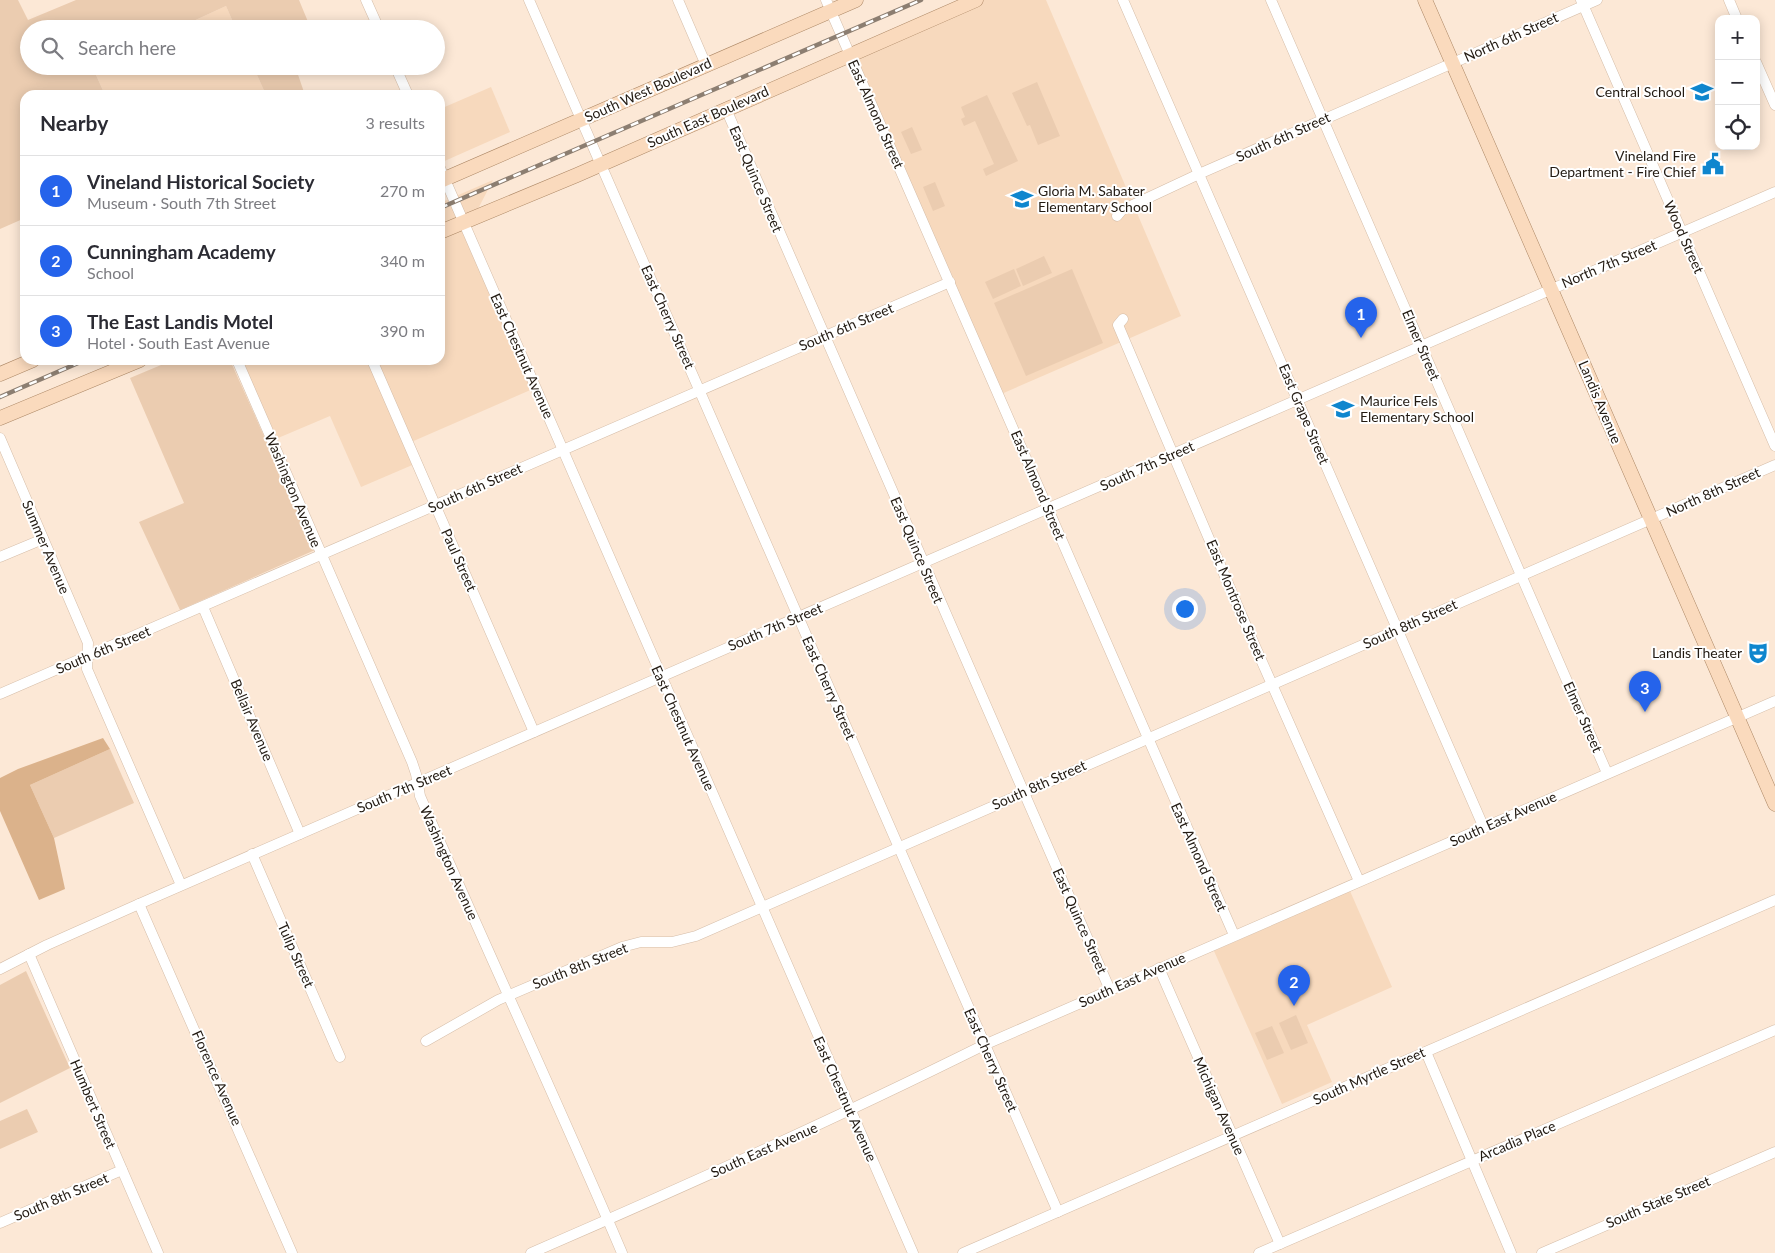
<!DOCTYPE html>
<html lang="en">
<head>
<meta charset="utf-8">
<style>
  body { margin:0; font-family:Lato,sans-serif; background:#f2f2f3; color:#2b2b33 }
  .controls { position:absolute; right:15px; top:15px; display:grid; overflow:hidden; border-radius:10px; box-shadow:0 2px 12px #0003 }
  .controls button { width:45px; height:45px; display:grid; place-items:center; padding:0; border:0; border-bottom:1px solid #e1e1e2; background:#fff; color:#2b2b33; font:25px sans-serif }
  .you { position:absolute; left:1184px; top:608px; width:18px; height:18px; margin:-12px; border:4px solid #fff; border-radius:50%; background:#1a73e8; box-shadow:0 0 0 8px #1a73e833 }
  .badge { display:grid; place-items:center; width:32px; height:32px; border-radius:50%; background:#2563eb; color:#fff; font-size:16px; font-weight:700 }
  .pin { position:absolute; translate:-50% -41px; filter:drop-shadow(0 1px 2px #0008) }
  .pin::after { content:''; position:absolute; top:26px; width:18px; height:15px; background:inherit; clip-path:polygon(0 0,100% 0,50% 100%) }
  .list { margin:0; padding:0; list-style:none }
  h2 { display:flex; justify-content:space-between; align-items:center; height:65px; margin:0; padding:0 20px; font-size:21px }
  h2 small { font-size:16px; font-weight:400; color:#7c7c81 }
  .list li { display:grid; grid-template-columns:32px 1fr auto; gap:15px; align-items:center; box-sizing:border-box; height:70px; padding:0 20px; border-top:1px solid #e1e1e2 }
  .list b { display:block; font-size:19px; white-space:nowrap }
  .list p { margin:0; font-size:16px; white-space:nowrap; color:#7c7c81 }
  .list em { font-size:16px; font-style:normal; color:#7c7c81 }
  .icon { flex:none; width:28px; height:28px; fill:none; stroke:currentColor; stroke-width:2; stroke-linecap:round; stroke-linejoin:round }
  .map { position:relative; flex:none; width:1775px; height:1253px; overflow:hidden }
  .search { position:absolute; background:#fff; box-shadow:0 2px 12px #0003; left:20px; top:20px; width:425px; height:55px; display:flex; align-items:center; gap:12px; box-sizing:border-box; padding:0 18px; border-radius:28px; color:#7c7c81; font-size:19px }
  .panel { position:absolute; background:#fff; box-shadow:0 2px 12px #0003; left:20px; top:90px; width:425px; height:275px; border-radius:15px }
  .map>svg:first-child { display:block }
  .built { fill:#f7d9bd }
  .green { fill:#ebccb0 }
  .forest { fill:#dbb28b }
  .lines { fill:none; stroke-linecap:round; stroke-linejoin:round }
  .minor-casing { stroke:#d5bda8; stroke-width:11 }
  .major-casing { stroke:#ac8765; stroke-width:15 }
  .minor { stroke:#fff; stroke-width:10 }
  .major { stroke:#fadabd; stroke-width:14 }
  .rail-casing { stroke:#8c7e71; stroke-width:4.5 }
  .rail { stroke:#fff; stroke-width:2.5; stroke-dasharray:8; stroke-linecap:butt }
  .labels { text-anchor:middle; stroke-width:4; stroke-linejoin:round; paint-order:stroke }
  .street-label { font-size:14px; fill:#221a12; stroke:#fff }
  .poi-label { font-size:14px; fill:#221a12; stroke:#fff; text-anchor:end }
</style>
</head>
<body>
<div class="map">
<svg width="1775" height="1253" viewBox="0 0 1775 1253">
  <rect width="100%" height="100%" fill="#fce8d6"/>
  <g class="built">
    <path d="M976 0H1046L1181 316 999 395 850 55Z"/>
    <path d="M226 6 236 29H176Z"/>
    <path d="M92 66H253L266 95H105Z"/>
    <path d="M491 87 510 132 440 163V109Z"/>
    <path d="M493 180 467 230 535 388 409 443 417 463 361 487 330 416 271 441 237 360H440V203Z"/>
    <path d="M1350 891 1392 987 1307 1025 1332 1082 1282 1104 1214 951Z"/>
  </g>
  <g class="green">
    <path d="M0 0H18L28 20 76 0H299L311 29H236L226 6 176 29H29V66H92L105 95H25V218L0 229Z"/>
    <path d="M253 66H295L305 95H266Z"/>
    <path d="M1037 82 1060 136 1038 145 1030 125 1027 126 1012 93Z"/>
    <path d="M987 95 1018 161 986 176 983 169 994 164 975 121 964 126 961 119 965 117 961 107Z"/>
    <path d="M912 127 922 150 911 154 901 132Z"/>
    <path d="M935 182 945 206 933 211 923 187Z"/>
    <path d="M1044 256 1052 273 1023 286 1016 269Z"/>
    <path d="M1014 269 1021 286 993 299 985 282Z"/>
    <path d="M1072 269 1103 343 1026 376 994 303Z"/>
    <path d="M173 360H230L315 550 180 610 139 522 184 503 130 378Z"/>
    <path d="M110 749 134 803 54 838 30 785Z"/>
    <path d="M26 971 70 1068 0 1103V985Z"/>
    <path d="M1296 1015 1308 1043 1291 1050 1279 1023Z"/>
    <path d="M1272 1026 1284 1053 1267 1060 1255 1033Z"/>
    <path d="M27 1109 38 1132 0 1149V1121Z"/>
  </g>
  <path class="forest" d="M103 738 110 749 30 785 54 838 65 889 39 900 0 811V778L18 769Z"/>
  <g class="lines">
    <g class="minor-casing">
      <g id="minor">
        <path d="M366 0 379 29"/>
        <path d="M529 0 1058 1212"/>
        <path d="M678 0 706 65"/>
        <path d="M826 0 1234 935"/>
        <path d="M1123 0 1484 828"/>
        <path d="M1271 0 1607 773"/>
        <path d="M1581 0 1775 446"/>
        <path d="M1729 0 1737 19"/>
        <path d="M1756 62 1775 105"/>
        <path d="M395 66 408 95"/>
        <path d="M726 109 1110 990"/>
        <path d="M440 168 913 1253"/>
        <path d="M1117 216 1122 210 1199 174 1597 0"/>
        <path d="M1123 319 1118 325 1247 628 1359 881"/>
        <path d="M237 360 412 762 416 774 420 796C486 949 557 1100 622 1253"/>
        <path d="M372 360 534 732"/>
        <path d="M0 438 88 643 87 669 181 885"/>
        <path d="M0 557 43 539"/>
        <path d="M203 607 300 834"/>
        <path d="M0 694 950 282"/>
        <path d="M252 854 340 1057"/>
        <path d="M139 904 292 1253"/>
        <path d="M29 954 158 1253"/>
        <path d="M1159 968 1280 1244"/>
        <path d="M0 969 47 945 139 904 1775 192"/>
        <path d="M426 1041 498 1000 622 947 641 942H672L696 936 1775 465"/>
        <path d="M1426 1052 1511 1253"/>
        <path d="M0 1223 122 1170"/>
        <path d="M531 1253C684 1187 835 1119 984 1045L1775 701"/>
        <path d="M963 1253 1775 900"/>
        <path d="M1259 1253 1775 1030"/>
        <path d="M1542 1253 1775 1152"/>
      </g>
    </g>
    <g class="major-casing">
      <g id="major">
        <path d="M1425 0 1775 804"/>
        <path d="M440 181 856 0"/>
        <path d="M440 232 577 175 976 0"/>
        <path d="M0 374 33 360"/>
        <path d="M0 418 140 360"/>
      </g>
    </g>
    <use href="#minor" class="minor"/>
    <use href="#major" class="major"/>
    <g class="rail-casing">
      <g id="rail">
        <path d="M440 208 921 0"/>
        <path d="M0 397 85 360"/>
      </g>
    </g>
    <use href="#rail" class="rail"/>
  </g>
  <defs>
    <g id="school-bare" transform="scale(1.725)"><path d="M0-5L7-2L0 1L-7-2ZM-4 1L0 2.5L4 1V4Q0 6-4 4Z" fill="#0f86ce" stroke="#fff" stroke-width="2.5" paint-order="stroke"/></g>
    <g id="civic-bare" transform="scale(1.725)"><path d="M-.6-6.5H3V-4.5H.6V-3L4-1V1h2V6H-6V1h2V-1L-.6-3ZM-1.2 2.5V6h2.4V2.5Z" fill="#0f86ce" stroke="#fff" stroke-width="2.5" paint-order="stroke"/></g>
    <g id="theatre-bare" transform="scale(1.725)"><path d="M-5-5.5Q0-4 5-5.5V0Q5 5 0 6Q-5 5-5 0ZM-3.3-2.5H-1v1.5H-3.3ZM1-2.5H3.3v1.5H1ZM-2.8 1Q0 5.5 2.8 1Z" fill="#0f86ce" stroke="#fff" stroke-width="2.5" paint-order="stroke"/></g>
  </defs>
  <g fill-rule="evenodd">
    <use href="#school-bare" x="1702" y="92"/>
    <use href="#civic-bare" x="1713" y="164"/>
    <use href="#school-bare" x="1022" y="199"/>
    <use href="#school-bare" x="1343" y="409"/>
    <use href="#theatre-bare" x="1758" y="653"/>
  </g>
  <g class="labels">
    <g class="street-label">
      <text transform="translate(1511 37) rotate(-24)" y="5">North 6th Street</text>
      <text transform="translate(648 90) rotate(-24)" y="5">South West Boulevard</text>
      <text transform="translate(876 114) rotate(66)" y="5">East Almond Street</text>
      <text transform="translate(708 117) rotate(-24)" y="5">South East Boulevard</text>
      <text transform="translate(1283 137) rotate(-24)" y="5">South 6th Street</text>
      <text transform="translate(756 179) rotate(67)" y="5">East Quince Street</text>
      <text transform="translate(1684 237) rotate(66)" y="5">Wood Street</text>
      <text transform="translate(1609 264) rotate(-23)" y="5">North 7th Street</text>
      <text transform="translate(668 317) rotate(66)" y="5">East Cherry Street</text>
      <text transform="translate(846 327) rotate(-23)" y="5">South 6th Street</text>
      <text transform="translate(1421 345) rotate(67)" y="5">Elmer Street</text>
      <text transform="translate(522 356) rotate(66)" y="5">East Chestnut Avenue</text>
      <text transform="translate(1600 402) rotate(67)" y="5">Landis Avenue</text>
      <text transform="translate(1304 414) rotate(67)" y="5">East Grape Street</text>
      <text transform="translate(1147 466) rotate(-24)" y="5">South 7th Street</text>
      <text transform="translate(1038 485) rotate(67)" y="5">East Almond Street</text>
      <text transform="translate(475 488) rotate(-24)" y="5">South 6th Street</text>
      <text transform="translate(293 490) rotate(67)" y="5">Washington Avenue</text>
      <text transform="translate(1713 492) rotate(-24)" y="5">North 8th Street</text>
      <text transform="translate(46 547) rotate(67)" y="5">Summer Avenue</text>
      <text transform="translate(917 550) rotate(67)" y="5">East Quince Street</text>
      <text transform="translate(459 560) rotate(66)" y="5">Paul Street</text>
      <text transform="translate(1236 600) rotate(67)" y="5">East Montrose Street</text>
      <text transform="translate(1410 624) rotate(-24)" y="5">South 8th Street</text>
      <text transform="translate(775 627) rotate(-23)" y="5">South 7th Street</text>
      <text transform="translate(103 650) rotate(-23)" y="5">South 6th Street</text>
      <text transform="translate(829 688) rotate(66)" y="5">East Cherry Street</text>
      <text transform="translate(1583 717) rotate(66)" y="5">Elmer Street</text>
      <text transform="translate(252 720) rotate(67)" y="5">Bellair Avenue</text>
      <text transform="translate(683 728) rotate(66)" y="5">East Chestnut Avenue</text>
      <text transform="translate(1039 785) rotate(-24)" y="5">South 8th Street</text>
      <text transform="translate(404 789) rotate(-23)" y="5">South 7th Street</text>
      <text transform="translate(1503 819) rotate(-24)" y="5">South East Avenue</text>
      <text transform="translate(1199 857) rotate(66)" y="5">East Almond Street</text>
      <text transform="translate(449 863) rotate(66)" y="5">Washington Avenue</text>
      <text transform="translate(1080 921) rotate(66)" y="5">East Quince Street</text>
      <text transform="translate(296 955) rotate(66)" y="5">Tulip Street</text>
      <text transform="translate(580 966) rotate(-22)" y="5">South 8th Street</text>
      <text transform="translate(1132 980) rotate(-24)" y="5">South East Avenue</text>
      <text transform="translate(991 1060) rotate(66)" y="5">East Cherry Street</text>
      <text transform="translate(1369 1076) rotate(-24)" y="5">South Myrtle Street</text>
      <text transform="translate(217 1078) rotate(66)" y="5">Florence Avenue</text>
      <text transform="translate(845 1099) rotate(66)" y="5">East Chestnut Avenue</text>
      <text transform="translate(93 1104) rotate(67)" y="5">Humbert Street</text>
      <text transform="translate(1219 1106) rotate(66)" y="5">Michigan Avenue</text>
      <text transform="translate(1517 1141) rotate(-23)" y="5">Arcadia Place</text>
      <text transform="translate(764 1150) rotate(-24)" y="5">South East Avenue</text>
      <text transform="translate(61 1197) rotate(-23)" y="5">South 8th Street</text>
      <text transform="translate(1658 1202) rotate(-23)" y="5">South State Street</text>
    </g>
    <g class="poi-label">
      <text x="1685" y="97">Central School</text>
      <text x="1696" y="161">Vineland Fire<tspan x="1696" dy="16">Department - Fire Chief</tspan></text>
      <text x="1038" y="196" text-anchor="start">Gloria M. Sabater<tspan x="1038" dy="16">Elementary School</tspan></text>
      <text x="1360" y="406" text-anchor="start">Maurice Fels<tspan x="1360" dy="16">Elementary School</tspan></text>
      <text x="1742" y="658">Landis Theater</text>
    </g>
  </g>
</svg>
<div class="controls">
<button>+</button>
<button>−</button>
<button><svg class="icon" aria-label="locate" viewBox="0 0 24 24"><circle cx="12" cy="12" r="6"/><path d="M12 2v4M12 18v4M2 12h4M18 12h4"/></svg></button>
</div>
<div class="you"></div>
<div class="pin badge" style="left:1361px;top:338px">1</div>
<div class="pin badge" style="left:1294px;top:1006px">2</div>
<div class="pin badge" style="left:1645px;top:712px">3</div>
<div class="search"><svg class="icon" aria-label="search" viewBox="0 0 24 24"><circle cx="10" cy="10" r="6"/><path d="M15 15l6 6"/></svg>Search here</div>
<section class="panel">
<h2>Nearby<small>3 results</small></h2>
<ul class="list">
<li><span class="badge">1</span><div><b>Vineland Historical Society</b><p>Museum · South 7th Street</p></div><em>270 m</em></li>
<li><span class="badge">2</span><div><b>Cunningham Academy</b><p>School</p></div><em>340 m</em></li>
<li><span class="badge">3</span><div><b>The East Landis Motel</b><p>Hotel · South East Avenue</p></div><em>390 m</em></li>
</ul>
</section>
</div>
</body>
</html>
